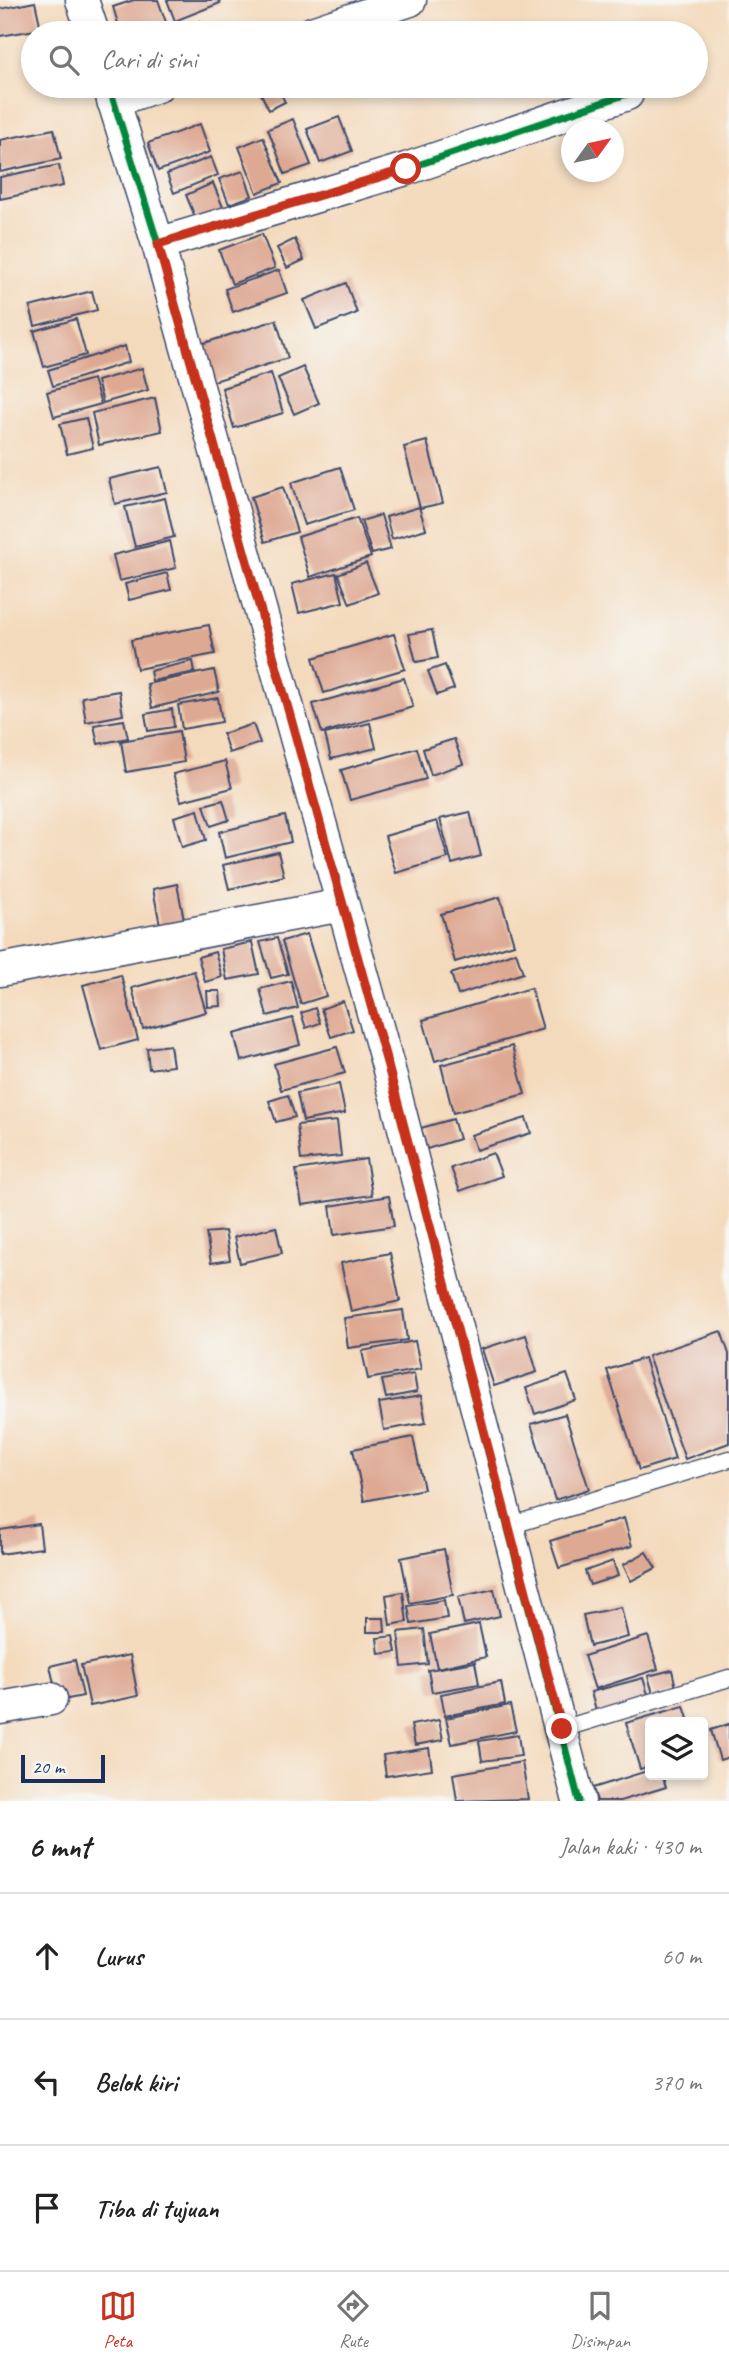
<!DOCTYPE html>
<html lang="id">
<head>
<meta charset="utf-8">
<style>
  body { margin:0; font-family:Caveat,sans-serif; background:#f2f2f2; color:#222 }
  .controls { position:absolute; right:21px; bottom:21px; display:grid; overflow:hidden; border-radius:7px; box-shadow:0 4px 10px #0003 }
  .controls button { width:63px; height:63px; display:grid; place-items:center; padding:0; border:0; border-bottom:2px solid #e0e0e0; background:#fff; color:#222; font:35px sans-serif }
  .compass { position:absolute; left:561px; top:119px; width:63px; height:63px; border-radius:50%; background:#fff; box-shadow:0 4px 10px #0003; rotate:57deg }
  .scale { position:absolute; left:21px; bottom:18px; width:84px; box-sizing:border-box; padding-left:7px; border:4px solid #1b2f5e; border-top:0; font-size:19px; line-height:24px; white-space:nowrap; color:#1b2f5e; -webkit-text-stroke:5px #f6f6f2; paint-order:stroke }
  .stop { position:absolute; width:21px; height:21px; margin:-16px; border:5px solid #c8321e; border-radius:50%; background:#fff }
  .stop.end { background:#c8321e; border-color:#fff; box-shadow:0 2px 7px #0008 }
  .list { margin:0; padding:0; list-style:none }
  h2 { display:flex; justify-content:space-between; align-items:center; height:91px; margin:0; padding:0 28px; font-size:30px }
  h2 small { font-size:23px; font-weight:400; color:#767676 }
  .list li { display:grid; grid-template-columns:46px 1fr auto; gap:21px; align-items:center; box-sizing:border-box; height:126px; padding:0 28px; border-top:2px solid #e0e0e0 }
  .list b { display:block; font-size:26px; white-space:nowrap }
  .list em { font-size:23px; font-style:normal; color:#767676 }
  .icon { flex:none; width:38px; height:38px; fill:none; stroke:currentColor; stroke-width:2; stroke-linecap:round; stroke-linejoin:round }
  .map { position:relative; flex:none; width:729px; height:1801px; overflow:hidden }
  .search { position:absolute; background:#fff; box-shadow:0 4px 10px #0003; left:21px; right:21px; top:21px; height:77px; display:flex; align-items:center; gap:18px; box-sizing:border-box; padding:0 24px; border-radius:38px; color:#767676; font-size:26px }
  .sheet { height:469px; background:#fff }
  nav { display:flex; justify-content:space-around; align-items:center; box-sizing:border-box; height:98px; border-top:2px solid #e0e0e0; background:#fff; font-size:19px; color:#767676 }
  nav a { display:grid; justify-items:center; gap:4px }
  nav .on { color:#c8321e }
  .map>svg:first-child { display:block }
  .building { fill:#dea993 }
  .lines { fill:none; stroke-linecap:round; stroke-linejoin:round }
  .service-casing { stroke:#3c496c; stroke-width:19 }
  .minor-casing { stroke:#3c496c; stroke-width:35 }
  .service { stroke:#fff; stroke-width:16 }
  .minor { stroke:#fff; stroke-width:32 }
  .cycleway-casing { stroke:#f6f6f2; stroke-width:11 }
  .cycleway { stroke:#00873e; stroke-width:7 }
  .route { stroke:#c8321e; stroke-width:9 }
</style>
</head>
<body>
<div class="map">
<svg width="729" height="1801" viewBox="0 0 729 1801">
  <rect width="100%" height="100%" fill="#f6f6f2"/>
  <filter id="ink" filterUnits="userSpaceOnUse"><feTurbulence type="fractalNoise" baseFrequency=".0143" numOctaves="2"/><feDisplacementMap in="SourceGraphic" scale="14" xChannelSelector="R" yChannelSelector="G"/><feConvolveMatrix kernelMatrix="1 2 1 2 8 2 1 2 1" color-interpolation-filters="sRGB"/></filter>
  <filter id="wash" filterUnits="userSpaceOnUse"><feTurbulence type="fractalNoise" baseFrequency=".00686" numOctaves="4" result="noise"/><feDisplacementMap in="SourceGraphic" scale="28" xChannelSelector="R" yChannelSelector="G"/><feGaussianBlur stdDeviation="1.57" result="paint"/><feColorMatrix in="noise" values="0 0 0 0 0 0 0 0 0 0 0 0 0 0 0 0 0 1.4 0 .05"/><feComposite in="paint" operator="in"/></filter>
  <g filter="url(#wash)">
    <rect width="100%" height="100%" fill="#f4dabc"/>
    <g id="blocks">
      <g class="building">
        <path d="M134 0H158L167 25 143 33H121L113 7Z"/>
        <path d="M167 0H218L220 3 175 21Z"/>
        <path d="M35 2 41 29 0 36V9Z"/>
        <path d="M200 21 205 33H166Z"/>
        <path d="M257 86H277L285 102 269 110Z"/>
        <path d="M339 117 352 151 320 163 307 129Z"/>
        <path d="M293 119 311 165 285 174 268 129Z"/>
        <path d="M200 124 210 152 158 171 148 143Z"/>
        <path d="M54 129 61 159 0 172V140Z"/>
        <path d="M263 137 282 183 257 193 239 147Z"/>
        <path d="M211 157 218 175 174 193 167 174Z"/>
        <path d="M59 165 63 186 0 199V177Z"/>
        <path d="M243 171 252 196 229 204 219 179Z"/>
        <path d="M213 183 225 212 198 224 186 195Z"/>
        <path d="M262 234 275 268 232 284 219 250Z"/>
        <path d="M295 239 304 260 287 268 277 248Z"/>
        <path d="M279 270 287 293 233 312 225 289Z"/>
        <path d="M346 283 357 313 316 329 304 300Z"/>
        <path d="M92 291 97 310 35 326 30 307Z"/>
        <path d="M76 319 86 355 44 367 34 331Z"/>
        <path d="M276 320 288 358 211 382 198 345Z"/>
        <path d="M125 346 129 362 53 386 48 370Z"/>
        <path d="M303 367 319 403 294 414 278 378Z"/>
        <path d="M142 368 148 390 103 403 97 381Z"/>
        <path d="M271 373 283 413 234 428 222 388Z"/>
        <path d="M93 379 101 404 54 417 47 392Z"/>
        <path d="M155 398 162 431 99 445 92 413Z"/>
        <path d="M86 418 93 448 67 454 60 424Z"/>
        <path d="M427 441 443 503 420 508 404 447Z"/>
        <path d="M161 467 167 492 115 504 109 479Z"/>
        <path d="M340 467 354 510 304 525 291 483Z"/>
        <path d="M283 487 297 532 265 542 251 497Z"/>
        <path d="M165 498 174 537 135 547 125 507Z"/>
        <path d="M419 507 426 529 392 539 386 517Z"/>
        <path d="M381 515 391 549 372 554 361 521Z"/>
        <path d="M357 518 371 557 310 577 298 537Z"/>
        <path d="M170 541 176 568 119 581 113 555Z"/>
        <path d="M366 563 378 593 350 604 338 574Z"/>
        <path d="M167 573 171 590 129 600 125 584Z"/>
        <path d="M336 573 343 602 299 613 292 584Z"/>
        <path d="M209 625 215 654 137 669 131 640Z"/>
        <path d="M432 630 438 658 416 662 409 634Z"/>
        <path d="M394 634 405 669 324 693 313 658Z"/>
        <path d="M193 661 195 672 152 681 150 671Z"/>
        <path d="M445 665 454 689 437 695 428 671Z"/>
        <path d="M214 670 219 692 152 708 147 684Z"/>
        <path d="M404 678 413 707 322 733 313 704Z"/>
        <path d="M119 691 123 715 86 722 82 697Z"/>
        <path d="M218 698 222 722 182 729 178 705Z"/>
        <path d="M172 709 174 727 148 731 145 714Z"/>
        <path d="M124 720 128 738 98 744 94 725Z"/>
        <path d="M370 723 376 748 331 759 325 734Z"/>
        <path d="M253 724 260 743 229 753 223 734Z"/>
        <path d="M179 731 184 762 126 772 121 741Z"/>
        <path d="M454 739 463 764 431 775 423 749Z"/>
        <path d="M417 748 426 779 350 800 341 770Z"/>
        <path d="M225 761 232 788 181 801 173 774Z"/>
        <path d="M223 800 229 820 211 826 204 805Z"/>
        <path d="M198 810 206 840 182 847 174 817Z"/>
        <path d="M470 812 481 856 452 864 440 819Z"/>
        <path d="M285 816 291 842 225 858 219 832Z"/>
        <path d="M437 821 448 858 396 873 385 836Z"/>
        <path d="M278 852 284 876 229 889 223 865Z"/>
        <path d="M177 884 185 925 161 930 153 889Z"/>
        <path d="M500 897 514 944 455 962 441 914Z"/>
        <path d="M307 934 326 996 301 1004 282 941Z"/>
        <path d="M277 938 288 974 271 978 260 942Z"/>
        <path d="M252 942 259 974 227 980 221 949Z"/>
        <path d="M215 952 222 977 205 982 198 957Z"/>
        <path d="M516 952 523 973 458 995 451 974Z"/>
        <path d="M194 971 206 1012 143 1029 132 988Z"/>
        <path d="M121 975 138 1040 101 1050 83 985Z"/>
        <path d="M291 981 298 1008 267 1016 260 989Z"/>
        <path d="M531 988 543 1029 435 1061 423 1020Z"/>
        <path d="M207 991H220L221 1006 208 1007Z"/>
        <path d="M343 1001 353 1030 331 1037 321 1009Z"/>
        <path d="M315 1008 320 1023 306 1028 301 1013Z"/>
        <path d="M293 1018 300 1045 241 1061 234 1034Z"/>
        <path d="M170 1045 173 1066 149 1069 147 1048Z"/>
        <path d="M512 1046 525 1094 453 1113 441 1065Z"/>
        <path d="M337 1047 345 1073 281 1090 274 1064Z"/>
        <path d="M339 1084 345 1113 303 1121 297 1093Z"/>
        <path d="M288 1095 295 1117 276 1122 269 1101Z"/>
        <path d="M526 1118 531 1133 476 1150 471 1135Z"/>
        <path d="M453 1119 459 1139 427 1149 421 1128Z"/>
        <path d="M337 1121 341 1156 301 1160 297 1125Z"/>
        <path d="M493 1153 502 1176 460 1191 451 1168Z"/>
        <path d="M366 1159 372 1195 302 1205 296 1170Z"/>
        <path d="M389 1196 394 1226 334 1235 330 1206Z"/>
        <path d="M276 1227 282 1253 240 1263 234 1237Z"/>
        <path d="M225 1231 230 1260 211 1263 206 1233Z"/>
        <path d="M390 1253 400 1301 351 1312 341 1263Z"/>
        <path d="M403 1310 407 1340 348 1348 344 1318Z"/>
        <path d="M721 1331 729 1354V1443L685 1459 648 1356Z"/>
        <path d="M526 1335 537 1372 494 1386 482 1349Z"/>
        <path d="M415 1341 421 1369 368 1379 362 1351Z"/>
        <path d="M644 1358 675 1459 639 1470 607 1370Z"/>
        <path d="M414 1374 417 1392 386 1398 382 1380Z"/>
        <path d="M567 1374 576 1400 535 1414 526 1388Z"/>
        <path d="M421 1396 426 1423 384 1430 379 1403Z"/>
        <path d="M565 1414 589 1489 555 1500 531 1424Z"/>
        <path d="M413 1437 424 1489 364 1501 353 1449Z"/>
        <path d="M624 1518 632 1546 559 1568 550 1541Z"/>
        <path d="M39 1524 42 1548 0 1554V1530Z"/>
        <path d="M444 1549 453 1595 410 1603 401 1558Z"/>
        <path d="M646 1552 656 1568 631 1581 623 1565Z"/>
        <path d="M613 1561 618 1576 590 1585 585 1571Z"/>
        <path d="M494 1589 500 1616 464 1624 458 1597Z"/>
        <path d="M403 1592 407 1622 390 1625 386 1595Z"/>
        <path d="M444 1600 447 1618 411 1624 408 1606Z"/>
        <path d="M621 1607 628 1637 590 1646 583 1615Z"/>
        <path d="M367 1618H384L385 1632H367Z"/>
        <path d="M479 1624 486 1657 437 1668 430 1634Z"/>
        <path d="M424 1629 428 1664 402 1667 398 1632Z"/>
        <path d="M393 1636 396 1652 379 1654 377 1638Z"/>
        <path d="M648 1636 658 1669 595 1689 584 1656Z"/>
        <path d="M130 1655 138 1696 90 1706 81 1665Z"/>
        <path d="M75 1660 83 1696 58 1701 50 1666Z"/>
        <path d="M475 1662 479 1684 432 1692 428 1670Z"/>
        <path d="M672 1670 677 1692 654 1697 648 1676Z"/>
        <path d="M643 1678 650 1701 597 1715 591 1692Z"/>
        <path d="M501 1682 505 1704 445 1716 441 1694Z"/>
        <path d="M510 1705 516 1731 452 1744 446 1718Z"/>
        <path d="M684 1706 689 1722H650V1766L640 1769 626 1723Z"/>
        <path d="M439 1720 443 1740 415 1745 411 1725Z"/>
        <path d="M729 1724V1757L720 1760 711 1730Z"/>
        <path d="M518 1735 521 1756 482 1761 479 1741Z"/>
        <path d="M429 1748 432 1769 386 1776 383 1755Z"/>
        <path d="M522 1762 528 1799 457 1801 453 1774Z"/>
        <path d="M650 1770V1775H662L666 1787 620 1801H597L593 1788Z"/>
      </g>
    </g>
  </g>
  <g filter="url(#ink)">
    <use href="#blocks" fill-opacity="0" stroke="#3c496c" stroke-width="2"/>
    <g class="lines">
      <g class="service-casing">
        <g id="service">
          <path d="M509 1526 729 1459"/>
          <path d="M562 1729 729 1678"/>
        </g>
      </g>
      <g class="minor-casing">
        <g id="minor">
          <path d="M82 0 93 33"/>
          <path d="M312 33 410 0"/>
          <path d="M109 86 158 244 388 1066 579 1801"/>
          <path d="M113 101 157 86"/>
          <path d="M158 244 406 169 627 94"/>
          <path d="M0 970 342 905"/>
          <path d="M0 1708 51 1699"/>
        </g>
      </g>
      <use href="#service" class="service"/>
      <use href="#minor" class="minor"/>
      <g class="cycleway-casing">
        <g id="cycleway">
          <path d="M109 86 158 244 388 1066 579 1801"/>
          <path d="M158 244 406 169 627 94"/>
        </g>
      </g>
      <use href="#cycleway" class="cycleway"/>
    </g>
  </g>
  <g class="lines" filter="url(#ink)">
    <path class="route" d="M406 169 158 244 388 1066 562 1729"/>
  </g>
</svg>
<div class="controls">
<button><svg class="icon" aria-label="layers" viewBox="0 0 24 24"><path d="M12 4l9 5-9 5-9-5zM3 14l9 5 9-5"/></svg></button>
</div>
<svg class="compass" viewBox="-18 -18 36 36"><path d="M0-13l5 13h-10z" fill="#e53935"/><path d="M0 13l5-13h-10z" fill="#767676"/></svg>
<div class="scale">20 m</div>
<div class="stop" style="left:406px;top:169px"></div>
<div class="stop end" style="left:562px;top:1729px"></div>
<div class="search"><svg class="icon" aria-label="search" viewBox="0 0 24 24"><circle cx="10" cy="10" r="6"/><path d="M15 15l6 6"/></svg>Cari di sini</div>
</div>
<section class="sheet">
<h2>6 mnt<small>Jalan kaki · 430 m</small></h2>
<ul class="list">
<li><svg class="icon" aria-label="ahead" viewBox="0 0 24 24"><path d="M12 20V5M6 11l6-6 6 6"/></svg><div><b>Lurus</b></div><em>60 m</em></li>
<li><svg class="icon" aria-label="left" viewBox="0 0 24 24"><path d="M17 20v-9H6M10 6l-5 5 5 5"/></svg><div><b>Belok kiri</b></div><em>370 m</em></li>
<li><svg class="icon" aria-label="arrive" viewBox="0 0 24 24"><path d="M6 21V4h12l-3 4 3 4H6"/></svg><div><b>Tiba di tujuan</b></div></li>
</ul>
</section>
<nav>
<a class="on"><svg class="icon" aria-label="map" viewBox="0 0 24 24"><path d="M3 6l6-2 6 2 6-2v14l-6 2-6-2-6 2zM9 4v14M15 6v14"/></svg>Peta</a>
<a><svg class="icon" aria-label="directions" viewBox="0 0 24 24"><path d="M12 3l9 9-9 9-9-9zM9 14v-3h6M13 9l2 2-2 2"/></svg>Rute</a>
<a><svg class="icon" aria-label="saved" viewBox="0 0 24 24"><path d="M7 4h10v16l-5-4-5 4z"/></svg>Disimpan</a>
</nav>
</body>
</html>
